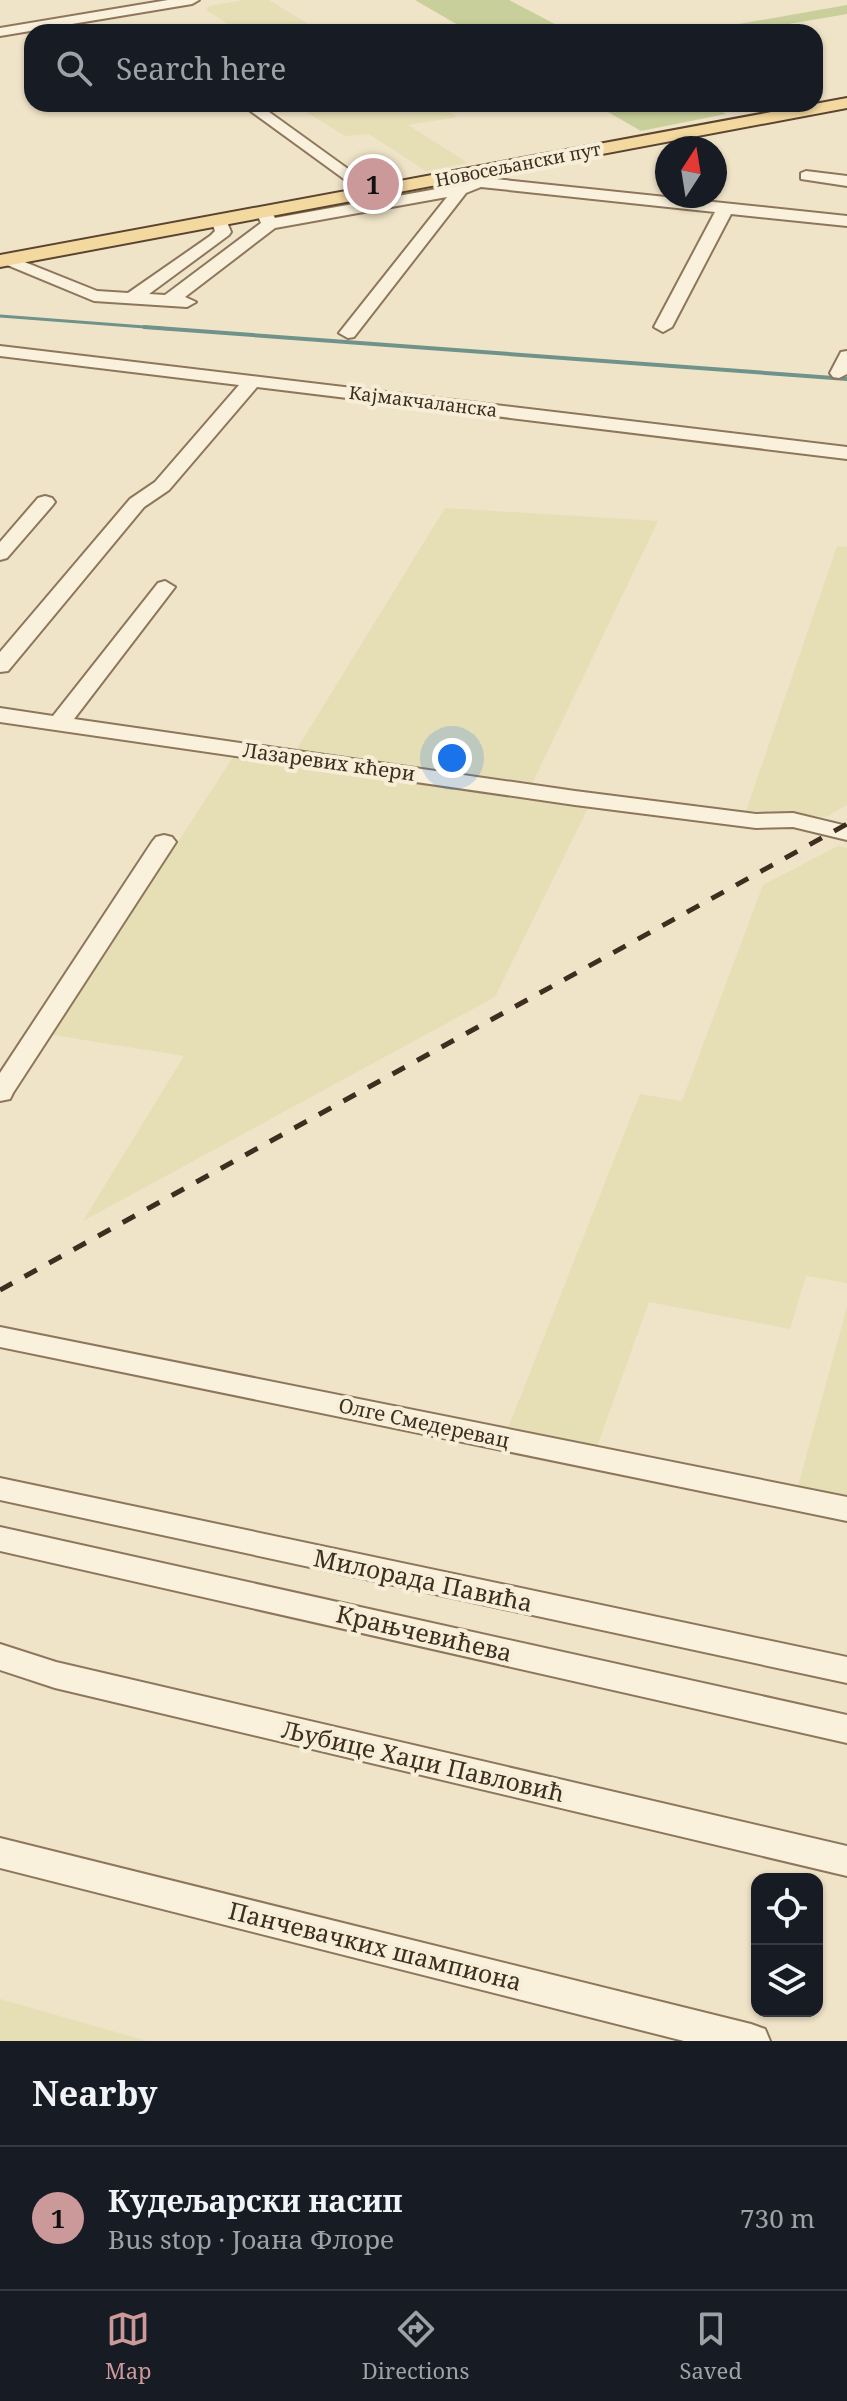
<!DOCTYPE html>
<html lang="en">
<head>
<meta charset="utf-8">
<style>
  body { margin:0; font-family:"Noto Serif",serif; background:#20242c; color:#f1f3f6 }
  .controls { position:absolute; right:24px; bottom:24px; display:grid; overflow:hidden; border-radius:16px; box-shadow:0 2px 6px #0004 }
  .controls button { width:72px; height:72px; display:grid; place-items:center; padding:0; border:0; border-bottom:2px solid #363941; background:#171b24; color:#f1f3f6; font:40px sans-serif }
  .compass { position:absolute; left:655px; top:136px; width:72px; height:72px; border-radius:50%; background:#171b24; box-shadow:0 2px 6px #0004; rotate:12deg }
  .you { position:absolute; left:452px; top:758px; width:28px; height:28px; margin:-20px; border:6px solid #fff; border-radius:50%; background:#1a73e8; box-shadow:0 0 0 12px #1a73e833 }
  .badge { display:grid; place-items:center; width:52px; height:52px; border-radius:50%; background:#cc999b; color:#111; font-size:26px; font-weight:700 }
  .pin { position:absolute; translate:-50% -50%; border:4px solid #fff; box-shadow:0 2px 8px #0006 }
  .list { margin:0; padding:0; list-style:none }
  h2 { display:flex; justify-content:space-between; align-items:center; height:104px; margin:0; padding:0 32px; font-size:34px }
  h2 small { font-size:26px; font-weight:400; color:#9ea1a6 }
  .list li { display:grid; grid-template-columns:52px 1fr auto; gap:24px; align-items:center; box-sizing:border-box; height:144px; padding:0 32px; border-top:2px solid #363941 }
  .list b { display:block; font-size:30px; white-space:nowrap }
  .list p { margin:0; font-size:26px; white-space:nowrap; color:#9ea1a6 }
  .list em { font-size:26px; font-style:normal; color:#9ea1a6 }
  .icon { flex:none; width:44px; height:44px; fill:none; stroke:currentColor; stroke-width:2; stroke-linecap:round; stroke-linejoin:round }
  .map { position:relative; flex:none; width:847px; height:2041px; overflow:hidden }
  .search { position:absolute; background:#171b24; box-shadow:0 2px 6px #0004; left:24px; right:24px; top:24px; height:88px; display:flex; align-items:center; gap:20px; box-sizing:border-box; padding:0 28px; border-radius:24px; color:#9ea1a6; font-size:30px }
  .sheet { height:248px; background:#171b24 }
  nav { display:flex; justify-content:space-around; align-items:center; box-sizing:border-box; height:112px; border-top:2px solid #363941; background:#171b24; font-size:22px; color:#9ea1a6 }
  nav a { display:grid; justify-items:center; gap:4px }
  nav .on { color:#cc999b }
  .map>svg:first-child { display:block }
  .farmland { fill:#e6deb5 }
  .green { fill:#c9cf9b }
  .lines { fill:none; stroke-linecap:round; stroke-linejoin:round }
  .stream-far1 { stroke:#6f938a; stroke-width:3 }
  .stream { stroke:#6f938a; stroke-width:4 }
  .minor-casing { stroke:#8d765c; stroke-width:4 }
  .major-casing { stroke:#5b4430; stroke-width:4 }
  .minor { fill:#faf1dc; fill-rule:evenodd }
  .major { fill:#f3d9a0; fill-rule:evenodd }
  .rail { stroke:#3d2e20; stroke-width:5; stroke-dasharray:14 14; stroke-linecap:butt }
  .labels { text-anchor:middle; stroke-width:8; stroke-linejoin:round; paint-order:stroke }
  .far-street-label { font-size:18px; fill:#3d2e20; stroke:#f7eed8 }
  .street-label { font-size:20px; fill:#3d2e20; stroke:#f7eed8 }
  .near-street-label { font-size:24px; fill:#3d2e20; stroke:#f7eed8 }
</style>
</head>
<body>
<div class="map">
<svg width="847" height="2041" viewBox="0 0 847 2041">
  <rect width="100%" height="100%" fill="#f0e4c8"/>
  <g class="farmland">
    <path d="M244 0H269L321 32H240L206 10 209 6Z"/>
    <path d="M293 104H437L458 117 408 125 468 163 426 171 369 134 345 136Z"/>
    <path d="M445 508 658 521 531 786 295 752Z"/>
    <path d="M837 546 847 547V805L826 817 746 811Z"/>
    <path d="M235 754 590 804 495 997 83 1221 184 1056 53 1035Z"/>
    <path d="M838 846 847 848V1283L806 1276 790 1329 649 1302 595 1452 506 1433 640 1094 682 1101 763 885Z"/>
    <path d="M847 1307V1501L797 1490Z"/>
    <path d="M0 1999 147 2041H0Z"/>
  </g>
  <g class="green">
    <path d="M415 0H509L570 32H470Z"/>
    <path d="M847 5V14L777 26 789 32H693Z"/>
    <path d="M594 104H708L726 114 641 131Z"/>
  </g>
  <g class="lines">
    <path class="stream-far1" d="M0 316 171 329"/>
    <path class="stream" d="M144 327 847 379"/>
    <g class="minor-casing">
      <g id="minor">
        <path d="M168 0H199L192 4 0 36V28Z"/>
        <path d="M241 104H258L380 192 378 195H366Z"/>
        <path d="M806 171 847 176V186L801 179V173Z"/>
        <path d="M447 174 847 216V226L731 214 672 327 663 332 654 327 715 212 481 187 466 193 354 337 348 338 339 333 447 197 275 228 185 297 196 302 187 307 94 301 0 262 1 256 7 255 97 291 128 293 210 236 215 231 211 220 213 217H225L231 232 229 235 149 294 165 295 261 223 256 212 258 209H270L275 218 459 185 441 182 439 179Z"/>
        <path d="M0 346 847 447V459L257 387 169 490 144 507 8 671 0 672V652L130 499 155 482 239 385 0 356Z"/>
        <path d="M847 351V374L839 378 833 377 830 373 841 352Z"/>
        <path d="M45 496 52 498 55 502 52 506 7 558 0 560V542L38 498Z"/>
        <path d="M165 581 175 587 74 719 575 791 756 814 793 813 847 826V840L793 827 756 828 575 805 0 722V708L53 716 158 583Z"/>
        <path d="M164 835 172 837 176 842 13 1093 10 1099 0 1101V1073L152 842 156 837Z"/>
        <path d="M0 1327 847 1497V1521L0 1347Z"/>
        <path d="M0 1478 847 1657V1683L0 1500Z"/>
        <path d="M0 1527 847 1715V1743L0 1551Z"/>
        <path d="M0 1644 56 1662 847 1846V1876L55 1688 0 1670Z"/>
        <path d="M0 1838 751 2024 765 2029 770 2041H684L0 1868Z"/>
      </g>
    </g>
    <g class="major-casing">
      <path id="major" d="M847 98V108L0 267V255Z"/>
    </g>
    <use href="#minor" class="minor"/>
    <use href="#major" class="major"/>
    <path class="rail" d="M0 1290 847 824"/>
  </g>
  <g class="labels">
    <g class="far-street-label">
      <text transform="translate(518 165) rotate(-11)" y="6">Новосељански пут</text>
      <text transform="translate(423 402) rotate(7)" y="6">Кајмакчаланска</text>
    </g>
    <g class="street-label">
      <text transform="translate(329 762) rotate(8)" y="7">Лазаревих кћери</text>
      <text transform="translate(424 1423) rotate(12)" y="7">Олге Смедеревац</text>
    </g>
    <g class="near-street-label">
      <text transform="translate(423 1581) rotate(12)" y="8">Милорада Павића</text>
      <text transform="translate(424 1634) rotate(13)" y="8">Крањчевићева</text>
      <text transform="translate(423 1762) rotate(13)" y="8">Љубице Хаџи Павловић</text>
      <text transform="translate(375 1947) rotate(14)" y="8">Панчевачких шампиона</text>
    </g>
  </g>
</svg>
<div class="controls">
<button><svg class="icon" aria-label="locate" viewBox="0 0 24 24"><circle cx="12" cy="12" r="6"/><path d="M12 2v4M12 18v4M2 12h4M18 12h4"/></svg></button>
<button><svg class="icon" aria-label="layers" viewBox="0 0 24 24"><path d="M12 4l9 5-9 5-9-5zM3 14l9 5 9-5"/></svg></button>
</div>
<svg class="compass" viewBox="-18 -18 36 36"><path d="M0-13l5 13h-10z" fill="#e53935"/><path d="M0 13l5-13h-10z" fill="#9ea1a6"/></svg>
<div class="you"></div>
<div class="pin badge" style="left:373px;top:184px">1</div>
<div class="search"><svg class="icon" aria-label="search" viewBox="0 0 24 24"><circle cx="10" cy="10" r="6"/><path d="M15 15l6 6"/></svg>Search here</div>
</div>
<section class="sheet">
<h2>Nearby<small></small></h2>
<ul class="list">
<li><span class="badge">1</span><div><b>Кудељарски насип</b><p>Bus stop · Јоана Флоре</p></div><em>730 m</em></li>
</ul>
</section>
<nav>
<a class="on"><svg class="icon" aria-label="map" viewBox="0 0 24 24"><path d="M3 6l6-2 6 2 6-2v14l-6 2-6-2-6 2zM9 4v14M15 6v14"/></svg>Map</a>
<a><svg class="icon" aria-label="directions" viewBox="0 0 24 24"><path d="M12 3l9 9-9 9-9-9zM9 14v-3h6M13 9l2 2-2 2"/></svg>Directions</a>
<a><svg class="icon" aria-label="saved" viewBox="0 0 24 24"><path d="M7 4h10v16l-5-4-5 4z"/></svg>Saved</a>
</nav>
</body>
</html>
